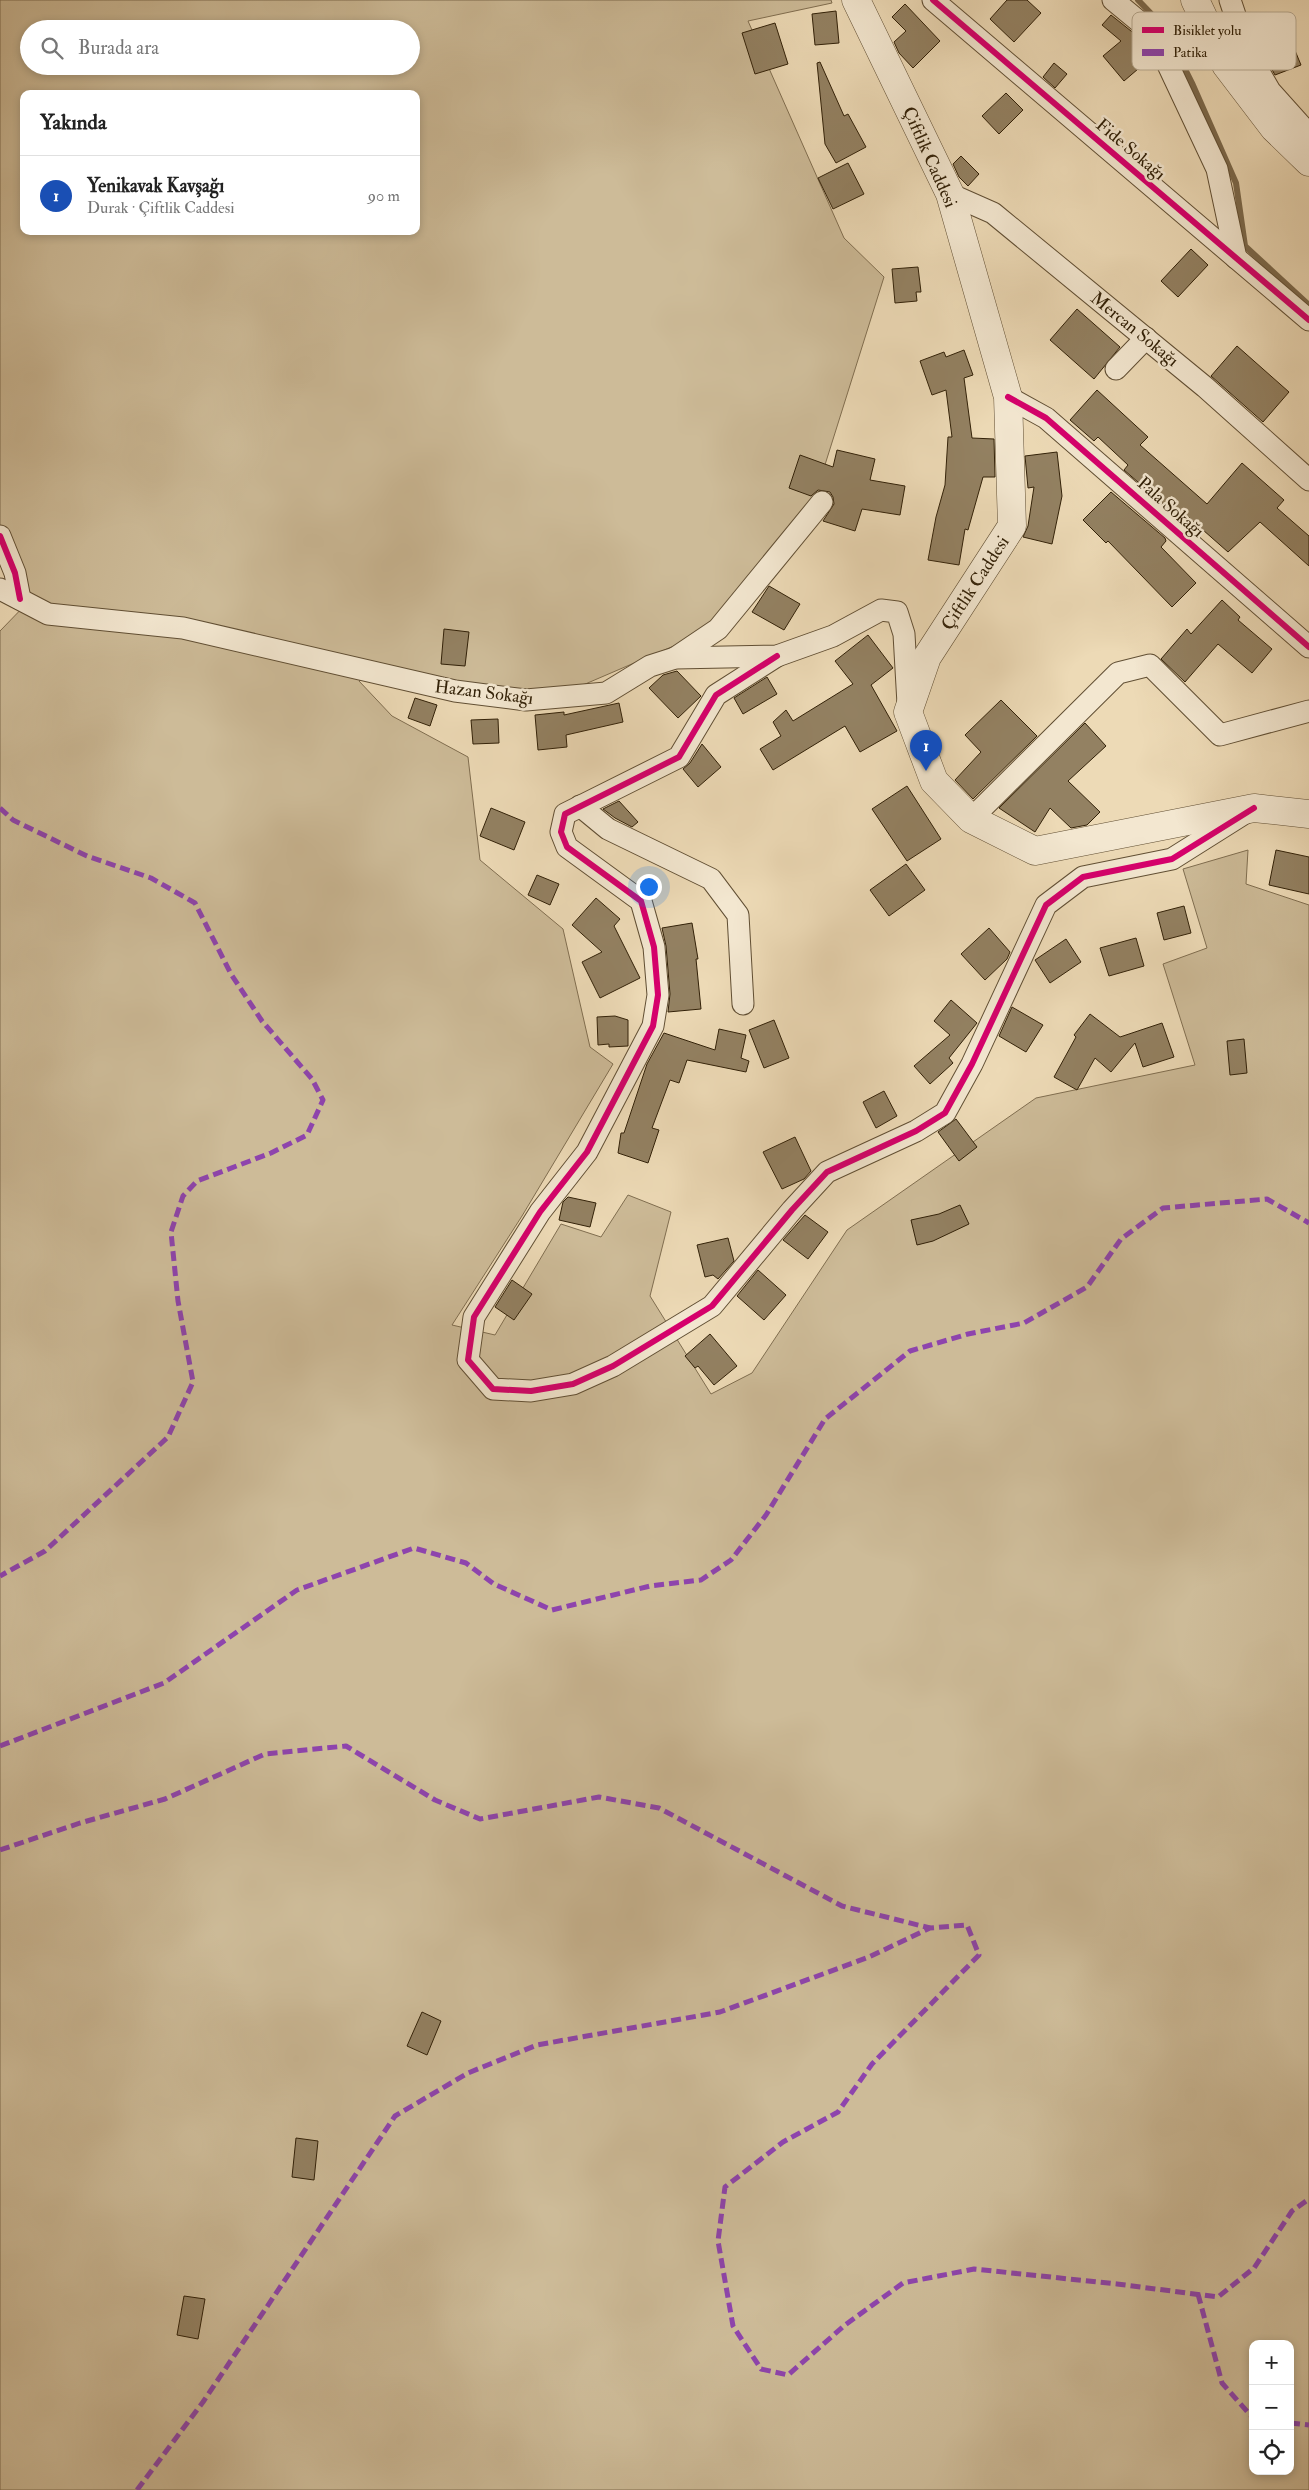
<!DOCTYPE html>
<html lang="tr">
<head>
<meta charset="utf-8">
<style>
  body { margin:0; font-family:"IM FELL Double Pica",serif; background:#f2f2f2; color:#222 }
  .controls { position:absolute; right:15px; bottom:15px; display:grid; overflow:hidden; border-radius:10px; box-shadow:0 2px 8px #0003 }
  .controls button { width:45px; height:45px; display:grid; place-items:center; padding:0; border:0; border-bottom:1px solid #e0e0e0; background:#fff; color:#222; font:25px sans-serif }
  .you { position:absolute; left:648px; top:886px; width:18px; height:18px; margin:-12px; border:4px solid #fff; border-radius:50%; background:#1a73e8; box-shadow:0 0 0 8px #1a73e833 }
  .badge { display:grid; place-items:center; width:32px; height:32px; border-radius:50%; background:#8f2418; color:#fff; font-size:16px; font-weight:700 }
  .pin { position:absolute; translate:-50% -41px; filter:drop-shadow(0 1px 2px #0008) }
  .pin::after { content:''; position:absolute; top:26px; width:18px; height:15px; background:inherit; clip-path:polygon(0 0,100% 0,50% 100%) }
  .list { margin:0; padding:0; list-style:none }
  h2 { display:flex; justify-content:space-between; align-items:center; height:65px; margin:0; padding:0 20px; font-size:21px }
  h2 small { font-size:16px; font-weight:400; color:#767676 }
  .list li { display:grid; grid-template-columns:32px 1fr auto; gap:15px; align-items:center; box-sizing:border-box; height:80px; padding:0 20px; border-top:1px solid #e0e0e0 }
  .list b { display:block; font-size:19px; white-space:nowrap }
  .list p { margin:0; font-size:16px; white-space:nowrap; color:#767676 }
  .list em { font-size:16px; font-style:normal; color:#767676 }
  .icon { flex:none; width:28px; height:28px; fill:none; stroke:currentColor; stroke-width:2; stroke-linecap:round; stroke-linejoin:round }
  .map { position:relative; flex:none; width:1309px; height:2490px; overflow:hidden }
  .search { position:absolute; background:#fff; box-shadow:0 2px 8px #0003; left:20px; top:20px; width:400px; height:55px; display:flex; align-items:center; gap:12px; box-sizing:border-box; padding:0 18px; border-radius:28px; color:#767676; font-size:19px }
  .panel { position:absolute; background:#fff; box-shadow:0 2px 8px #0003; left:20px; top:90px; width:400px; height:145px; border-radius:10px }
  .map>svg:first-child { display:block }
  .green { fill:#cdbb98; stroke:#806e50; fill-rule:evenodd }
  .lines { fill:none; stroke-linecap:round; stroke-linejoin:round }
  .stream { stroke:#7c6a4d; stroke-width:6 }
  .building { fill:#938162; stroke:#322108 }
  .minor-casing { stroke:#614f34; stroke-width:23 }
  .tertiary-casing { stroke:#614f34; stroke-width:29 }
  .minor { stroke:#f3e7d0; stroke-width:21 }
  .tertiary { stroke:#f3e7d0; stroke-width:28 }
  .quiet { stroke:#8e44ad; stroke-width:5; stroke-dasharray:10 5; stroke-linecap:butt }
  .cycleway-casing { stroke:#f3e7d0; stroke-width:9 }
  .cycleway { stroke:#d6006c; stroke-width:6 }
  .labels { text-anchor:middle; stroke-width:5; stroke-linejoin:round; paint-order:stroke }
  .street-label { font-size:18px; fill:#322108; stroke:#f3e7d0 }
  .key { fill:#f3e7d0; stroke:#b9ac94; stroke-width:1 }
  .key-label { font-size:14px; fill:#322108 }
</style>
</head>
<body>
<div class="map">
<svg width="1309" height="2490" viewBox="0 0 1309 2490">
  <rect width="100%" height="100%" fill="#eddab6"/>
  <filter id="stains"><feTurbulence type="fractalNoise" baseFrequency=".004" numOctaves="4"/><feColorMatrix values="0 0 0 0 .2 0 0 0 0 .09 0 0 0 0 .02 0 0 0 .5 -.17"/></filter>
  <radialGradient id="worn" r=".72"><stop offset=".6" stop-color="#630" stop-opacity="0"/><stop offset="1" stop-color="#630" stop-opacity=".3"/></radialGradient>
  <path class="green" d="M0 0H831L832 3 748 21 844 238 884 277 802 538 697 636 562 694 445 686 382 667 359 681 392 716 468 757 480 860 563 929 590 1047 613 1064 522 1216 452 1325 495 1335 561 1224 601 1237 628 1195 671 1212 650 1296 711 1394 752 1373 847 1230 1036 1098 1195 1065 1163 964 1207 948 1183 869 1248 850 1246 884 1309 905V2490H0V631L31 599 0 536ZM29 29H411V66H29ZM24 94H416V231H24ZM1253 2344H1290V2471H1253Z"/>
  <g class="lines">
    <path class="stream" d="M1138 0 1164 27 1192 83 1236 183 1245 246 1309 305"/>
  </g>
  <g class="building">
    <path d="M1007 0H1027L1041 13 1014 42 990 19Z"/>
    <path d="M905 4 940 41 913 68 899 53 894 42 906 31 892 17Z"/>
    <path d="M836 11 839 43 815 45 812 14Z"/>
    <path d="M1111 15 1136 35 1146 47 1153 62 1149 66 1145 63 1124 81 1103 56 1121 41 1102 25Z"/>
    <path d="M775 23 788 64 755 74 742 33Z"/>
    <path d="M1289 36 1301 65 1275 75 1260 48Z"/>
    <path d="M820 62 844 116 848 114 866 147 836 163 825 144 817 63Z"/>
    <path d="M1054 63 1067 74 1055 88 1043 77Z"/>
    <path d="M1006 93 1023 110 999 134 982 116Z"/>
    <path d="M961 156 979 174 968 186 959 177 953 164Z"/>
    <path d="M848 163 864 194 833 209 818 178Z"/>
    <path d="M1191 249 1208 265 1178 297 1161 281Z"/>
    <path d="M918 267 921 292H916L917 301 895 303 892 269Z"/>
    <path d="M1077 309 1120 347 1094 379 1050 340Z"/>
    <path d="M1237 346 1289 392 1263 422 1211 376Z"/>
    <path d="M964 350 973 375 964 378 972 438 994 439 995 477H983L968 530 965 529 959 565 928 560 936 517 945 485 948 437H952L946 390 932 395 920 361 944 352 946 357Z"/>
    <path d="M1097 390 1148 437 1140 445 1207 504 1242 463 1284 500 1277 508 1309 536V566L1260 522 1228 552 1186 515 1182 520 1124 470 1128 465 1098 437 1094 441 1070 420Z"/>
    <path d="M837 450 875 459 870 480 905 486 900 515 862 509 855 531 823 521 834 504 833 497 830 492 818 490 811 496 789 488 800 455 833 467Z"/>
    <path d="M1057 452 1062 496 1052 544 1023 537 1028 526 1034 487 1028 488 1025 456Z"/>
    <path d="M1111 492 1165 538 1166 541 1161 547 1196 583 1172 607 1108 541 1106 543 1083 520Z"/>
    <path d="M769 586 800 604 784 630 752 612Z"/>
    <path d="M1222 600 1240 617 1238 620 1272 649 1252 673 1218 644 1185 682 1161 659 1187 629 1191 634Z"/>
    <path d="M444 629 469 632 465 666 441 664Z"/>
    <path d="M868 635 893 668 871 685 897 731 860 752 845 726 773 770 760 749 781 736 773 722 786 710 793 721 853 684 835 661Z"/>
    <path d="M677 671 701 696 678 718 649 688 663 675Z"/>
    <path d="M767 677 777 694 743 714 734 698Z"/>
    <path d="M415 698 437 705 430 726 408 718Z"/>
    <path d="M1001 700 1037 736 973 799 955 780 981 752 965 735Z"/>
    <path d="M619 703 623 722 566 735 567 747 538 750 535 715 564 712V715Z"/>
    <path d="M498 719 499 743 473 744 471 720Z"/>
    <path d="M1085 723 1106 746 1068 781 1100 812 1087 825 1071 828 1050 808 1035 832 999 808Z"/>
    <path d="M702 744 721 767 698 787 683 769 690 763Z"/>
    <path d="M907 786 941 839 907 861 872 809Z"/>
    <path d="M619 801 638 822 632 827 615 818 603 809Z"/>
    <path d="M491 808 525 822 514 850 480 836Z"/>
    <path d="M1276 850 1309 857V894L1269 885Z"/>
    <path d="M906 864 925 890 889 916 870 890Z"/>
    <path d="M537 875 559 884 550 905 528 895Z"/>
    <path d="M596 898 620 919 614 926 640 978 600 998 582 962 602 952 572 925Z"/>
    <path d="M1184 906 1191 933 1164 940 1157 913Z"/>
    <path d="M692 923 698 959H696L701 1009 668 1012 670 994 666 946 662 928Z"/>
    <path d="M989 928 1010 952 1007 959 985 980 961 954Z"/>
    <path d="M1136 938 1144 966 1109 976 1100 948Z"/>
    <path d="M1066 939 1081 962 1050 983 1035 960Z"/>
    <path d="M951 1000 977 1023 949 1058 953 1063 930 1084 914 1066 950 1035 934 1021Z"/>
    <path d="M1012 1007 1043 1025 1026 1052 999 1036Z"/>
    <path d="M1090 1014 1120 1037 1162 1023 1174 1057 1143 1067 1135 1043 1111 1072 1095 1058 1077 1090 1054 1077 1076 1037 1074 1035Z"/>
    <path d="M615 1016 628 1020V1046L609 1047V1044L598 1045 597 1017Z"/>
    <path d="M774 1020 789 1058 764 1068 749 1030Z"/>
    <path d="M719 1029 746 1035 741 1058 749 1061 746 1072 687 1060 679 1083 670 1080 652 1128 659 1130 648 1163 618 1153 621 1133H624L647 1064 664 1033 715 1050Z"/>
    <path d="M1244 1039 1247 1073 1230 1075 1227 1041Z"/>
    <path d="M884 1091 897 1116 876 1128 863 1102Z"/>
    <path d="M956 1119 977 1147 959 1161 938 1132Z"/>
    <path d="M795 1137 811 1171 804 1179 782 1189 763 1152Z"/>
    <path d="M568 1197 596 1203 590 1227 559 1220 563 1202Z"/>
    <path d="M960 1205 969 1224 933 1241 917 1245 911 1220 939 1214Z"/>
    <path d="M805 1215 828 1232 808 1259 783 1240Z"/>
    <path d="M728 1238 734 1261 718 1279 713 1275 705 1277 697 1245Z"/>
    <path d="M758 1270 786 1295 764 1320 737 1296Z"/>
    <path d="M512 1280 532 1294 514 1320 495 1307Z"/>
    <path d="M710 1334 737 1366 714 1385 698 1366 695 1368 685 1356Z"/>
    <path d="M422 2012 441 2021 427 2055 407 2046Z"/>
    <path d="M296 2138 318 2141 314 2180 292 2177Z"/>
    <path d="M184 2296 205 2299 198 2339 177 2335Z"/>
  </g>
  <g class="lines">
    <g class="minor-casing">
      <g id="minor">
        <path d="M933 0 1309 320"/>
        <path d="M1113 0 1153 33 1217 169 1236 258"/>
        <path d="M1230 0 1247 51 1270 91 1304 129 1305 158"/>
        <path d="M950 194 993 213 1205 387 1309 480"/>
        <path d="M1116 369 1146 338"/>
        <path d="M1008 397 1046 418 1309 647"/>
        <path d="M0 536 15 573 20 599"/>
        <path d="M0 589 48 614 183 628 455 691 526 700 606 693 650 666 675 658 777 656 833 636 881 610 897 612 904 634 908 704"/>
        <path d="M777 656 716 695 679 757 565 814 561 832 567 847 641 901 654 947 658 995 653 1026 587 1152 540 1212 474 1317 468 1360 493 1389 531 1391 573 1384 613 1366 712 1306 792 1210 827 1172 916 1131 945 1113 972 1064 1046 905 1083 877 1172 859 1245 813"/>
        <path d="M675 658 718 629 822 502"/>
        <path d="M580 806 608 829 711 879 738 915 743 1004"/>
        <path d="M971 819 1118 673 1150 665 1220 735 1309 711"/>
      </g>
    </g>
    <g class="tertiary-casing">
      <g id="tertiary">
        <path d="M856 0 950 194 1008 397 1012 526 927 657 908 712 934 781 971 819 1035 851 1254 808 1309 814"/>
        <path d="M1195 0 1226 65 1274 128 1309 162"/>
      </g>
    </g>
    <use href="#minor" class="minor"/>
    <use href="#tertiary" class="tertiary"/>
    <g class="quiet">
      <path d="M0 808 13 820 87 856 151 878 195 903 231 974 262 1021 312 1079 323 1100 307 1135 271 1153 197 1181 183 1196 171 1232 178 1301 193 1382 168 1437 45 1551 0 1576"/>
      <path d="M0 1746 164 1683 297 1590 414 1548 466 1563 494 1584 552 1610 650 1586 701 1580 731 1560 766 1515 825 1419 910 1351 968 1334 1024 1323 1087 1287 1121 1239 1163 1208 1267 1199 1309 1223"/>
      <path d="M0 1850 80 1823 165 1799 265 1754 346 1746 435 1800 480 1819 599 1797 659 1808 842 1906 930 1928"/>
      <path d="M1198 2294 1222 2383 1253 2418"/>
      <path d="M1290 2423 1309 2425"/>
      <path d="M137 2490 203 2402 395 2116 468 2073 537 2045 720 2012 869 1957 930 1928 967 1925 979 1955 872 2064 838 2112 783 2142 725 2187 718 2241 733 2326 761 2369 788 2375 845 2325 903 2283 974 2269 1117 2284 1218 2297 1254 2268 1292 2211 1309 2199"/>
    </g>
    <g class="cycleway-casing">
      <g id="cycleway">
        <path d="M933 0 1309 320"/>
        <path d="M1008 397 1046 418 1309 647"/>
        <path d="M0 536 15 573 20 599"/>
        <path d="M777 656 716 695 679 757 565 814 561 832 567 847 641 901 654 947 658 995 653 1026 587 1152 540 1212 474 1317 468 1360 493 1389 531 1391 573 1384 613 1366 712 1306 792 1210 827 1172 916 1131 945 1113 972 1064 1046 905 1083 877 1172 859 1254 808"/>
      </g>
    </g>
    <use href="#cycleway" class="cycleway"/>
  </g>
  <g class="labels">
    <g class="street-label">
      <text transform="translate(1131 149) rotate(40)" y="6">Fide Sokağı</text>
      <text transform="translate(930 157) rotate(66)" y="6">Çiftlik Caddesi</text>
      <text transform="translate(1135 329) rotate(39)" y="6">Mercan Sokağı</text>
      <text transform="translate(1171 507) rotate(41)" y="6">Pala Sokağı</text>
      <text transform="translate(975 583) rotate(-57)" y="6">Çiftlik Caddesi</text>
      <text transform="translate(484 692) rotate(7)" y="6">Hazan Sokağı</text>
    </g>
  </g>
  <rect x="1132" y="12" width="164" height="58" rx="8" class="key"/>
  <rect x="1142" y="27" width="22" height="6" fill="#d6006c"/>
  <rect x="1142" y="49" width="22" height="7" fill="#8e44ad"/>
  <g class="key-label">
    <text x="1173" y="35">Bisiklet yolu</text>
    <text x="1173" y="57">Patika</text>
  </g>
  <rect width="100%" height="100%" filter="url(#stains)"/>
  <rect width="100%" height="100%" fill="url(#worn)"/>
</svg>
<div class="controls">
<button>+</button>
<button>−</button>
<button><svg class="icon" aria-label="locate" viewBox="0 0 24 24"><circle cx="12" cy="12" r="6"/><path d="M12 2v4M12 18v4M2 12h4M18 12h4"/></svg></button>
</div>
<div class="you"></div>
<div class="pin badge" style="left:926px;top:771px;background:#1a4fb4">1</div>
<div class="search"><svg class="icon" aria-label="search" viewBox="0 0 24 24"><circle cx="10" cy="10" r="6"/><path d="M15 15l6 6"/></svg>Burada ara</div>
<section class="panel">
<h2>Yakında<small></small></h2>
<ul class="list">
<li><span class="badge" style="background:#1a4fb4">1</span><div><b>Yenikavak Kavşağı</b><p>Durak · Çiftlik Caddesi</p></div><em>90 m</em></li>
</ul>
</section>
</div>
</body>
</html>
